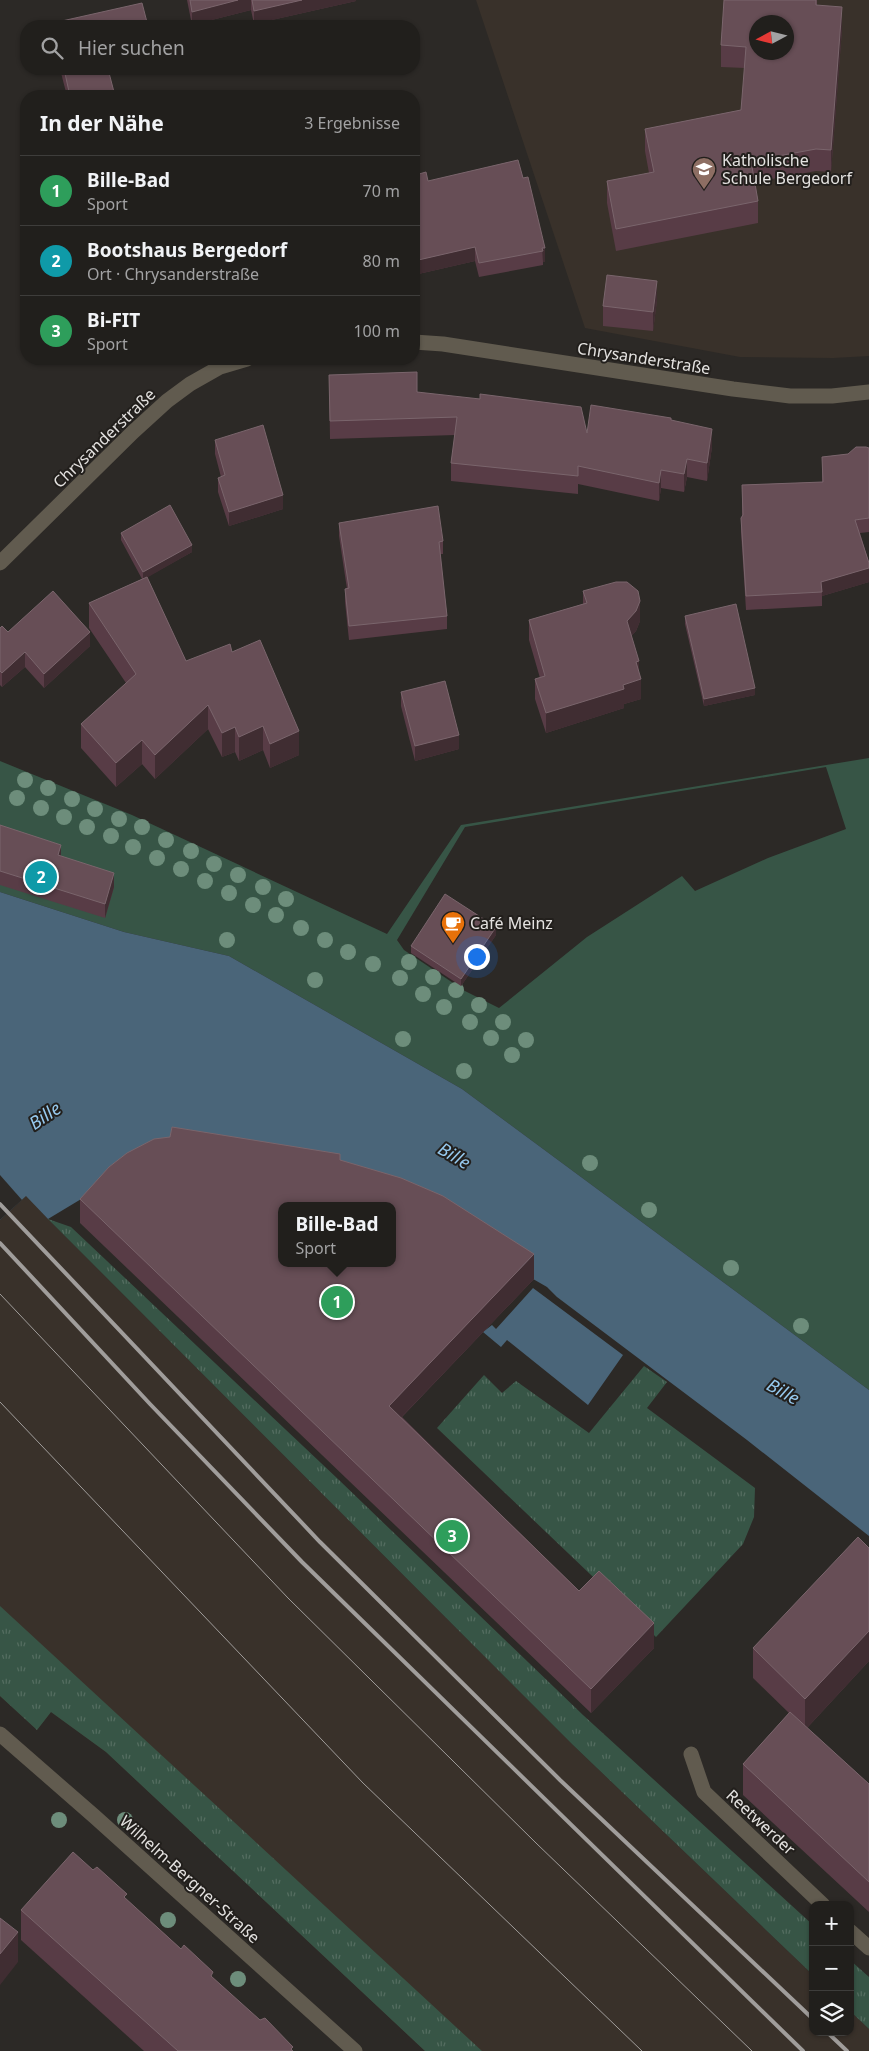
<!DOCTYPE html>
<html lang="de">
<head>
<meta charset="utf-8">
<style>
  body { margin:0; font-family:"Noto Sans",sans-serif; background:#2d2c29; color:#f1f3f6 }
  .controls { position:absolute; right:15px; bottom:15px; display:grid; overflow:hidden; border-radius:10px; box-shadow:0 1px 4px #0004 }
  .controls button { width:45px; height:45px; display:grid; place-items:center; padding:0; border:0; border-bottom:1px solid #3e3d3b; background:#211f1c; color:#f1f3f6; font:25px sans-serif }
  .compass { position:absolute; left:749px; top:15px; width:45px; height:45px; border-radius:50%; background:#211f1c; box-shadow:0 1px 4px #0004; rotate:263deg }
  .you { position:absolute; left:476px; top:956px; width:18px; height:18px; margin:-12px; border:4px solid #fff; border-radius:50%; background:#1a73e8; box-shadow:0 0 0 8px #1a73e833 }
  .badge { display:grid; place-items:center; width:32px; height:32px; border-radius:50%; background:#efa376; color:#fff; font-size:16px; font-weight:700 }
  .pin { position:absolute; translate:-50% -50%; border:2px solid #fff; box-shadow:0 1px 5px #0006 }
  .popup { position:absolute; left:278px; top:1202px; width:118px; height:65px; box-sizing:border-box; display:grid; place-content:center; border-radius:10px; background:#211f1c; filter:drop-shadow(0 1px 4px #0005); font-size:16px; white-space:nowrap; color:#a2a2a3 }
  .popup b { font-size:19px; color:#f1f3f6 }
  .popup::after { content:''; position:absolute; left:50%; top:100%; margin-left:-10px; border:10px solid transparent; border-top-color:#211f1c }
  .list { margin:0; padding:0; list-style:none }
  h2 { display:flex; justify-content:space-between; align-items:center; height:65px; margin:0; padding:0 20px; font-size:21px }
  h2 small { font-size:16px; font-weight:400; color:#a2a2a3 }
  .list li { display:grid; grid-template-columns:32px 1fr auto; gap:15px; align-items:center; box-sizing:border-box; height:70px; padding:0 20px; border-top:1px solid #3e3d3b }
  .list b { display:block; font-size:19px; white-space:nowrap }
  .list p { margin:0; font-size:16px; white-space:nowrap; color:#a2a2a3 }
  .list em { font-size:16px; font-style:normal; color:#a2a2a3 }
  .icon { flex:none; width:28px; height:28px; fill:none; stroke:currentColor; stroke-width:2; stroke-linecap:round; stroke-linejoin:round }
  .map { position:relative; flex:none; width:869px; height:2051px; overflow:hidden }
  .search { position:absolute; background:#211f1c; box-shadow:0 1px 4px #0004; left:20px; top:20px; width:400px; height:55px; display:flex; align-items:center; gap:12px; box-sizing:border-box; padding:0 18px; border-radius:20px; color:#a2a2a3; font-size:19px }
  .panel { position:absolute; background:#211f1c; box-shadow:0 1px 4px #0004; left:20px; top:90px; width:400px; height:275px; border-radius:20px }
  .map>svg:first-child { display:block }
  .built { fill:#39312a; fill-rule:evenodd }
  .grass { fill:url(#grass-tufts) }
  .green { fill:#375546; fill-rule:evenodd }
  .water { fill:#4a6579 }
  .pier { fill:#2c2926 }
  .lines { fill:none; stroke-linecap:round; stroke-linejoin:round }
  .minor { stroke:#615b4f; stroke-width:15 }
  .tram { stroke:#a09d9b; stroke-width:1 }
  .rail { stroke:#a09d9b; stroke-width:4 }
  .tree { fill:#6d8d7b }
  .wall { fill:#583c46 }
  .shaded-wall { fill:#402d32 }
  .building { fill:#674e56; stroke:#7a656c; fill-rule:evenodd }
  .labels { text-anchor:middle; stroke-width:4; stroke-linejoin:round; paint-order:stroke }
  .poi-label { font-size:16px; fill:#e4e2e0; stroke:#221f1c; text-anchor:start }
  .street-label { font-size:16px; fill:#e4e2e0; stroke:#221f1c }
  .water-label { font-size:18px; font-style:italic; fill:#96c9ee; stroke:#221f1c }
</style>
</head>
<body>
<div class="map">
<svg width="869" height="2051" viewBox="0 0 869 2051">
  <defs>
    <pattern id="grass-tufts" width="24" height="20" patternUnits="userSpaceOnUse" patternTransform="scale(1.25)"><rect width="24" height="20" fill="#375546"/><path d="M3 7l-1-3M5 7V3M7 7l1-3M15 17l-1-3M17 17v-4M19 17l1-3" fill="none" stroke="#546d60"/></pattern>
  </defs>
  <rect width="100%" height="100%" fill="#2c2926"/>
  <g class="built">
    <path d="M476 0H869V356L833 358 740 357 585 328ZM756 22H786V52H756Z"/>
    <path d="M0 1167 48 1219 573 1745 813 1975V2032H850V2011L869 2029V2051H425L106 1752 51 1712 37 1730 0 1696Z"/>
  </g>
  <g class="grass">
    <path d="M48 1219 71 1227 339 1480 583 1715 813 1925V1975L573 1745Z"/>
    <path d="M644 1366 667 1382 647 1408 755 1488 754 1517 743 1544 656 1637 437 1428 484 1375 502 1393 516 1381 589 1433Z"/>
    <path d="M0 1606 482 2051H425L106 1752 51 1712 37 1730 0 1696Z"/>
    <path d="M850 1960 869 1977V2029L850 2011Z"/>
  </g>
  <path class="green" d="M869 758V1390L462 1089 229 956 124 932 0 892V761L132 815 387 934 461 825ZM826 767 846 829 768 858 695 891 682 876 587 937 499 1008 465 991 404 950 397 940 465 827Z"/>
  <g class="water">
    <path d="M0 892 124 932 229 956 462 1089 869 1390V1536L747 1440 557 1297 547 1287 401 1203 151 1157 48 1219 26 1196 0 1220Z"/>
    <path d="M533 1288 623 1355 588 1405 507 1340 501 1347 483 1332 492 1325 496 1329Z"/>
  </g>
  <path class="pier" d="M0 1175 22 1200 0 1220Z"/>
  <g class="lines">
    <g class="minor">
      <path d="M414 342 443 344 733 389 790 396H832L869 392"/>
      <path d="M0 563 133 432 167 401 190 384 220 367 247 359"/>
      <path d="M0 1734 94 1816 355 2051"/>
      <path d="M691 1754 704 1792 823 1905"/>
      <path d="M850 1931 869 1948"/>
    </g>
    <g class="tram">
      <path d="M0 1294 288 1598 536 1843 752 2051"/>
      <path d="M0 1402 363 1783 642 2051"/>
    </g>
    <g class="rail">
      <path d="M0 1204 320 1542 560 1780 813 2019"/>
      <path d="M0 1243 150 1404 302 1562 803 2051"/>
      <path d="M827 2032 847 2051"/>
    </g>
  </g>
  <g class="tree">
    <circle cx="25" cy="780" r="8"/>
    <circle cx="48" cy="788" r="8"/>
    <circle cx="17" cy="798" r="8"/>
    <circle cx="72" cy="799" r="8"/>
    <circle cx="41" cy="808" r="8"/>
    <circle cx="95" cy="809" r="8"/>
    <circle cx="64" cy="817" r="8"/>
    <circle cx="119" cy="819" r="8"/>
    <circle cx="87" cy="827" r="8"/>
    <circle cx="142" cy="827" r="8"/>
    <circle cx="111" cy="836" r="8"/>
    <circle cx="166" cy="840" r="8"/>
    <circle cx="133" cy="847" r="8"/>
    <circle cx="191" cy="851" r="8"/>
    <circle cx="157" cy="858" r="8"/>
    <circle cx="214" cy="864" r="8"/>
    <circle cx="181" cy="869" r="8"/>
    <circle cx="238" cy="875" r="8"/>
    <circle cx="205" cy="881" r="8"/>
    <circle cx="263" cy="887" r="8"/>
    <circle cx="229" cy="893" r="8"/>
    <circle cx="286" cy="899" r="8"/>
    <circle cx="253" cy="905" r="8"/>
    <circle cx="276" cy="915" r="8"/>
    <circle cx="301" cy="928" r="8"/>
    <circle cx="227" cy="940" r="8"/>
    <circle cx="325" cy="940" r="8"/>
    <circle cx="348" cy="952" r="8"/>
    <circle cx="409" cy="962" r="8"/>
    <circle cx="373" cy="964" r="8"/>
    <circle cx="433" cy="977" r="8"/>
    <circle cx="400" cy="978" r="8"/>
    <circle cx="315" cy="980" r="8"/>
    <circle cx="456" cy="990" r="8"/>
    <circle cx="423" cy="994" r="8"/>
    <circle cx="479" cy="1005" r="8"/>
    <circle cx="444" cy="1007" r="8"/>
    <circle cx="470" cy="1022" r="8"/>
    <circle cx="503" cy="1022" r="8"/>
    <circle cx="491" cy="1038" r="8"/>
    <circle cx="403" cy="1039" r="8"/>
    <circle cx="526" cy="1040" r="8"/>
    <circle cx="512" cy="1055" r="8"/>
    <circle cx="464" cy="1071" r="8"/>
    <circle cx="590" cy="1163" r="8"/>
    <circle cx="649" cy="1210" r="8"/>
    <circle cx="731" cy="1268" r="8"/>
    <circle cx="801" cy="1326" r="8"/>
    <circle cx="59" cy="1820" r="8"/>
    <circle cx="125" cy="1820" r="8"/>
    <circle cx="168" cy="1920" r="8"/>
    <circle cx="238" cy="1979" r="8"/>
  </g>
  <g class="wall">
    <path d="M187 0H356V1L254 24 251 10 192 25Z"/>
    <path d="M724 0H817V5L842 29 831 172 816 171 755 182 758 201V223L616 251 607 203V181L649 173 645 151V129L741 110 745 68 721 67V45Z"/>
    <path d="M60 69H117L109 71 114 96H67Z"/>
    <path d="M414 156 419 174 428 181 523 178 545 248V262H543V265L479 277 475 261 414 275Z"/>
    <path d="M657 300 653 331 603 326V306Z"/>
    <path d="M329 375 417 392 587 433 671 420 712 447 707 481 687 477 684 492 661 488 659 501 578 484V494L451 481V463L455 435 330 439Z"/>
    <path d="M215 440 283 509 229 526 218 492V478L221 477 215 454Z"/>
    <path d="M869 448V532L860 533 869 563V582L822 596V606L746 610 741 532V518L742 516V485L822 482V457L848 454Z"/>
    <path d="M339 523 443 541V554H440L447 616V629L349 640 345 602V589H347L339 536Z"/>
    <path d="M121 533 192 552 147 577 186 661 232 652 299 755 270 768 263 750 239 761 235 752 222 757 208 729 155 779 142 764 116 787 81 748V724L126 683 89 628V603L142 579 121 540Z"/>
    <path d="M583 591 640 621 636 631 631 636 639 674 641 699 624 704V708L546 733 535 699V679L540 678 529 640V620L583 604Z"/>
    <path d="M685 616 755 695 704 706 685 624Z"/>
    <path d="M0 628 8 632 90 646 44 688 25 667 2 687 0 685Z"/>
    <path d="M401 692 459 749 415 761 401 706Z"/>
    <path d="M0 825 61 856 114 887 105 918 0 885Z"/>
    <path d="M496 935 461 986 411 953V946Z"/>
    <path d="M340 1160 534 1279 402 1417 579 1591 654 1648 591 1713 80 1223V1199Z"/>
    <path d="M753 1648 869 1661 807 1728 869 1784V1912L743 1795V1764L789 1713 753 1678Z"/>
    <path d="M127 1900 213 1978 293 2051H144L21 1940V1910Z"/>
  </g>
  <g class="shaded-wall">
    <path d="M238 0H251V10L192 25V12Z"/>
    <path d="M302 0H356V1L254 24V11Z"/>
    <path d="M842 7V29L831 172V150Z"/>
    <path d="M105 69H117L105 71Z"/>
    <path d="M114 92V96H96Z"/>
    <path d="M475 247V261L414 275V261Z"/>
    <path d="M542 248H545V262H543Z"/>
    <path d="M657 281V300L653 331V312Z"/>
    <path d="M712 429V447L707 481V463Z"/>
    <path d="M687 459V477L684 492V474Z"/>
    <path d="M661 470V488L659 501V483Z"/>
    <path d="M283 495V509L229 526V512Z"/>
    <path d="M192 545V552L143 580V572Z"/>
    <path d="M869 568V582L822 596 821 582Z"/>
    <path d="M640 601V621L636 631 627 641V621Z"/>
    <path d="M90 632V646L44 688V674Z"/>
    <path d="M25 652V667L2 687V673Z"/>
    <path d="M639 661V680L641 679V699L624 704V708L546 733V713L623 685 636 662Z"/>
    <path d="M755 688V695L704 706V699Z"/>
    <path d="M208 705V729L155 779V755Z"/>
    <path d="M263 726V750L239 761V737Z"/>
    <path d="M235 727V752L222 757V733Z"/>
    <path d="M299 731V755L270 768V744Z"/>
    <path d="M459 735V749L415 761V746Z"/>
    <path d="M142 740V764L116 787V763Z"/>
    <path d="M61 845V859L58 855Z"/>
    <path d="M114 873V887L105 918V904Z"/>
    <path d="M496 927V935L461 986V979Z"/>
    <path d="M534 1254V1279L389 1430V1406Z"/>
    <path d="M654 1623V1648L591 1713V1689Z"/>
    <path d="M869 1631V1661L805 1730V1699Z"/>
    <path d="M18 1932V1962L0 1985V1954Z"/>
  </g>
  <g class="building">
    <path d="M190 0H238L192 12Z"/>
    <path d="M252 0H302L254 11Z"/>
    <path d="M724 0H816V5L842 7 831 150 816 149 751 161 758 201 616 229 607 181 654 172 645 129 741 110 746 47 721 45ZM756 22H786V52H756Z"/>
    <path d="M142 3 148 26H54L53 23Z"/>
    <path d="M64 69H108L114 92 96 96H70Z"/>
    <path d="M414 156 419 174 426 172 428 181 518 160 523 178 528 177 545 248H542L543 251 479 263 475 247 414 261Z"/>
    <path d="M607 275 657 281 653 312 603 306Z"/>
    <path d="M417 372V392L480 399V394L581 407 587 433 591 405 671 418V420L712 429 707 463 687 459 684 474 661 470 659 483 578 466V476L451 463 457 417 330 421 329 375Z"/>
    <path d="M263 425 283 495 229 512 218 478 225 475 215 440Z"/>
    <path d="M856 447H866L869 448V518L855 520 869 563V568L821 582 822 592 746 596 741 518 743 515 742 485 823 482 822 457 848 454Z"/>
    <path d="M170 505 192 545 143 572 121 533Z"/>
    <path d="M438 506 443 541 439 542 447 616 349 626 345 589 349 588 339 523Z"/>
    <path d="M147 577 186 661 230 644 232 652 260 640 299 731 270 744 263 726 239 737 235 727 222 733 208 705 155 755 142 740 116 763 81 724 136 674 89 603Z"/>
    <path d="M616 582H627L638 591 640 601 636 611 627 621 639 661 636 662 641 679 623 685 624 689 546 713 535 679 545 676 529 620 587 603 583 591Z"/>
    <path d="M53 591 90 632 44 674 25 652 2 673 0 671V628L2 626 8 632Z"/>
    <path d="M736 604 755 688 704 699 685 616Z"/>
    <path d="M445 681 459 735 415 746 401 692Z"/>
    <path d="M0 825 61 845 58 855 114 873 105 904 0 871Z"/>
    <path d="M445 894 496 927 461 979 411 946Z"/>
    <path d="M172 1127 340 1154V1160L401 1178 443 1196 534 1254 389 1406 579 1591 599 1571 654 1623 591 1689 80 1199 109 1167 127 1153 154 1139 170 1137ZM282 1206H392V1263H282Z"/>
    <path d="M858 1537 869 1548V1631L805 1699 753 1648Z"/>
    <path d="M790 1712 869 1784V1882L743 1764Z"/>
    <path d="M73 1852 93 1870 97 1867 127 1894 124 1897 181 1949 184 1945 213 1972 211 1976 260 2020 265 2018 293 2047 291 2049 293 2051H178L21 1910Z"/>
    <path d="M0 1918 18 1932 0 1954Z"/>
  </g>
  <defs>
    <g id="school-pin" transform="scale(1.25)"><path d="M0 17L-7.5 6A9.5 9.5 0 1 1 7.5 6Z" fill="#8d6e63" stroke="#221f1c"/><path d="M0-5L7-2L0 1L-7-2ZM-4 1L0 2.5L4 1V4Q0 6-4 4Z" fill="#fff"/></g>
    <g id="cafe-pin" transform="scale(1.25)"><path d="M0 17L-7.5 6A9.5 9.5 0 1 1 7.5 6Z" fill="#e8710a" stroke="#221f1c"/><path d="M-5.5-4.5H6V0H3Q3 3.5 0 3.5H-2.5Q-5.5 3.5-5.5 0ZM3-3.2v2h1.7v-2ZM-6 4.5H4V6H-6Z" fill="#fff"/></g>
  </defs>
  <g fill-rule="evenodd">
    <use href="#school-pin" x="704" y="169"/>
    <use href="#cafe-pin" x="453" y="923"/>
  </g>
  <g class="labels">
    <g class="poi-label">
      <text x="722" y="166">Katholische<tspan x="722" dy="18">Schule Bergedorf</tspan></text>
      <text x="470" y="929">Café Meinz</text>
    </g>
    <g class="street-label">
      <text transform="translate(644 358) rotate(9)" y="6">Chrysanderstraße</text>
      <text transform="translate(104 438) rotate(-44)" y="6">Chrysanderstraße</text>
      <text transform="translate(761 1822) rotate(43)" y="6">Reetwerder</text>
      <text transform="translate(190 1879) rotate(42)" y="6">Wilhelm-Bergner-Straße</text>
    </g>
    <g class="water-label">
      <text transform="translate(45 1116) rotate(-34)" y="6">Bille</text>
      <text transform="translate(454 1156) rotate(31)" y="6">Bille</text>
      <text transform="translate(783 1392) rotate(29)" y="6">Bille</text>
    </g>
  </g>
</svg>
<div class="controls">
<button>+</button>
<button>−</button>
<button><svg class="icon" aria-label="layers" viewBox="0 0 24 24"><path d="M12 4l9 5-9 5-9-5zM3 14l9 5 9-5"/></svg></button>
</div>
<svg class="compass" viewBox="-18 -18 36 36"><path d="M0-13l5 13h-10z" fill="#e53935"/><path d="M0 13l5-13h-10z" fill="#a2a2a3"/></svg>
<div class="you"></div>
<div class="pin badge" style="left:337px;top:1302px;background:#2e9e5b">1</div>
<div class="popup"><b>Bille-Bad</b>Sport</div>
<div class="pin badge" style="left:41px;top:877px;background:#0f9aa8">2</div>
<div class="pin badge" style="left:452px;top:1536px;background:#2e9e5b">3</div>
<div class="search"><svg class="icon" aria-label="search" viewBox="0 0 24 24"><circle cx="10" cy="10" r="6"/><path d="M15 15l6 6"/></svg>Hier suchen</div>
<section class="panel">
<h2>In der Nähe<small>3 Ergebnisse</small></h2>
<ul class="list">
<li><span class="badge" style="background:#2e9e5b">1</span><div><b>Bille-Bad</b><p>Sport</p></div><em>70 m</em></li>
<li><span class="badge" style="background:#0f9aa8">2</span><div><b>Bootshaus Bergedorf</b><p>Ort · Chrysanderstraße</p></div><em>80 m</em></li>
<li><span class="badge" style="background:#2e9e5b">3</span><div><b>Bi-FIT</b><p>Sport</p></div><em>100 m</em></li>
</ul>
</section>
</div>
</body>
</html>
